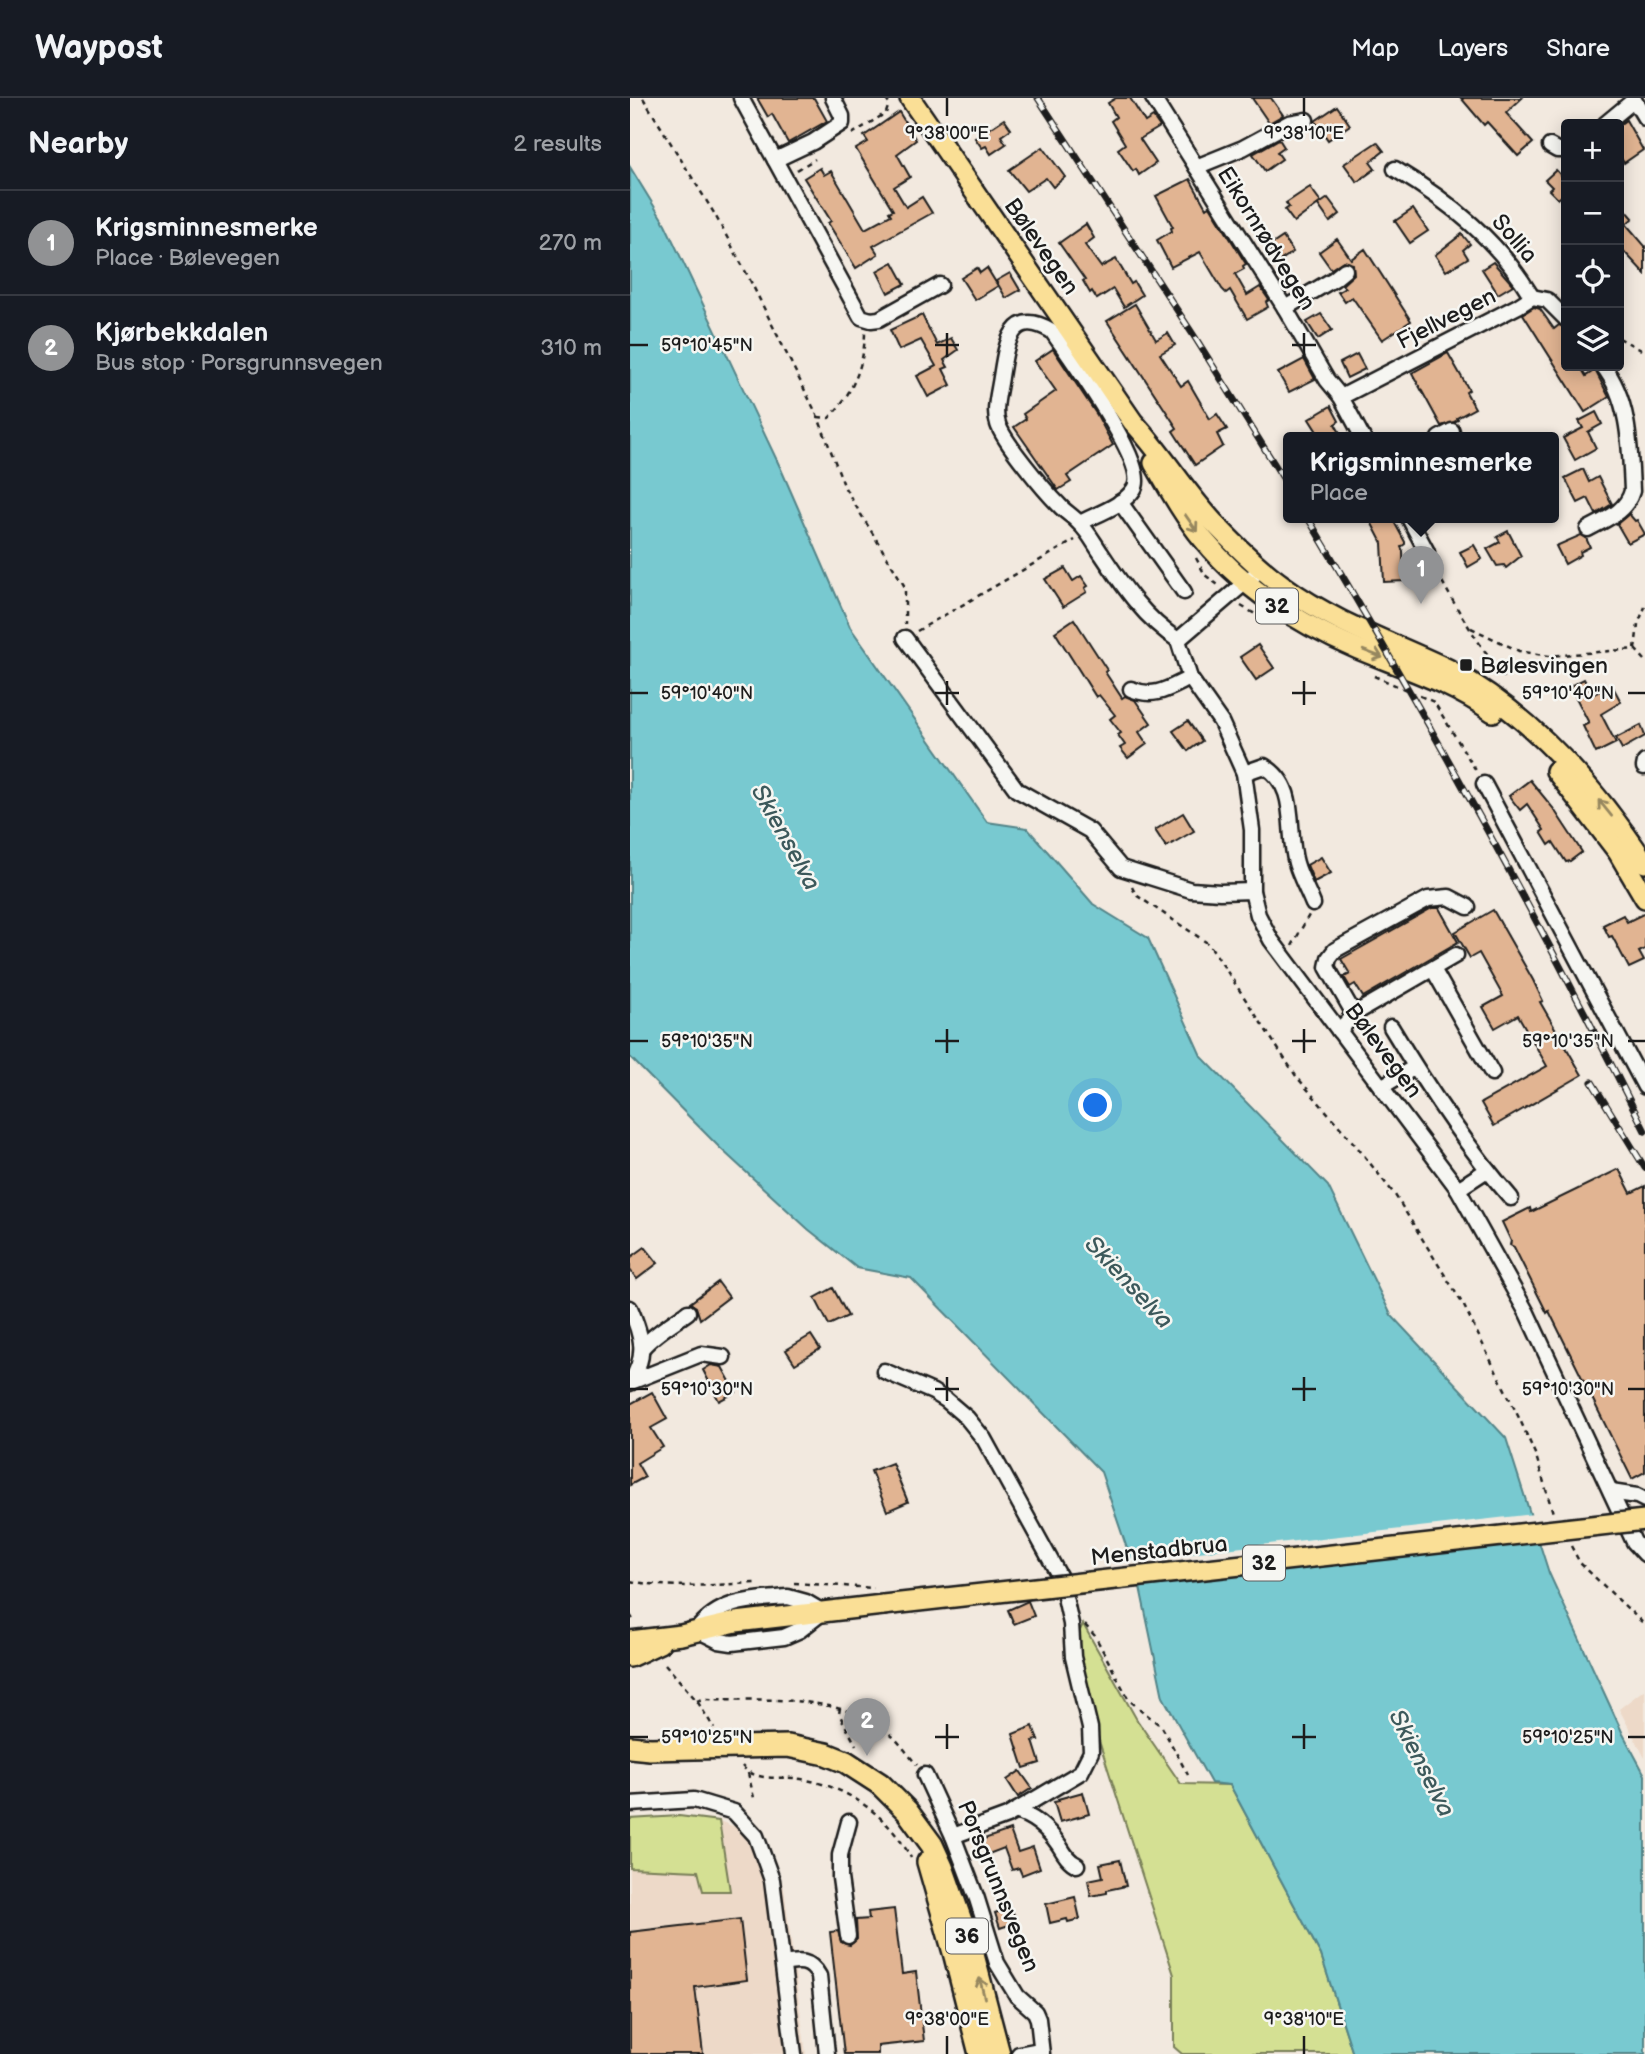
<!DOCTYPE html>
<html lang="en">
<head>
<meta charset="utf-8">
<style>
  body { margin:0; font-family:"Balsamiq Sans",sans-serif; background:#20242c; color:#f1f3f6 }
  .controls { position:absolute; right:21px; top:21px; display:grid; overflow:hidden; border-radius:7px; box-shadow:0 4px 18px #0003 }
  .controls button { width:63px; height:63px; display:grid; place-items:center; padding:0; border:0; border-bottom:2px solid #363941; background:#171b24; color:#f1f3f6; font:35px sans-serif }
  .you { position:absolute; left:466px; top:1008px; width:24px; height:24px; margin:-18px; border:5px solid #fff; border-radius:50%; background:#1a73e8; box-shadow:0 0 0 10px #1a73e833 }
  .badge { display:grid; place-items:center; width:46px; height:46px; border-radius:50%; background:#919294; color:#fff; font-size:23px; font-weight:700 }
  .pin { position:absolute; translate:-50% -58px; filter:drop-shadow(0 2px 4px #0008) }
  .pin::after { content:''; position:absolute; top:37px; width:24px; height:21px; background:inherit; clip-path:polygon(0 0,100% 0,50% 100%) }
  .popup { position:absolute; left:653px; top:334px; width:276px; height:91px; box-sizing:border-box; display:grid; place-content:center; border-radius:7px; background:#171b24; filter:drop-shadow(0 2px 5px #0005); font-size:23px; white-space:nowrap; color:#9ea1a6 }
  .popup b { font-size:26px; color:#f1f3f6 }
  .popup::after { content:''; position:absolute; left:50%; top:100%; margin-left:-14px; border:14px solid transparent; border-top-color:#171b24 }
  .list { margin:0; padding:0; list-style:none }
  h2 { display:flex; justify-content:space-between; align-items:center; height:91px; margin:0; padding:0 28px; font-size:30px }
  h2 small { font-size:23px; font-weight:400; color:#9ea1a6 }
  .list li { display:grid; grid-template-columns:46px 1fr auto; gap:21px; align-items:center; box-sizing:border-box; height:105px; padding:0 28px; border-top:2px solid #363941 }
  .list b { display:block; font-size:26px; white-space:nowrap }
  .list p { margin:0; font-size:23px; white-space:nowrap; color:#9ea1a6 }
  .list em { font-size:23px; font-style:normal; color:#9ea1a6 }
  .icon { flex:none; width:38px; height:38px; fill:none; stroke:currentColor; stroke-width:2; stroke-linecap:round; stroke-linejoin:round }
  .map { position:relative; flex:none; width:1015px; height:1956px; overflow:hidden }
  header { display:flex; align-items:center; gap:42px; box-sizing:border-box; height:98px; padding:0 35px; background:#171b24; border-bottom:2px solid #363941 }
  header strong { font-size:33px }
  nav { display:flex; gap:38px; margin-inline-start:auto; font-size:24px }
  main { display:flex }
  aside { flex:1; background:#171b24 }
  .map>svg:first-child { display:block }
  .built { fill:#edd9c8 }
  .green { fill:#d4e093; stroke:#787e58; stroke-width:2 }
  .water { fill:#78c9d0; stroke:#538488; stroke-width:2 }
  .pier { fill:#f2e9df }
  .building { fill:#e1b492; stroke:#1c1c1c; stroke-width:2 }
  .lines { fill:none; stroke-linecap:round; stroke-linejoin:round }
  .minor-casing { stroke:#1c1c1c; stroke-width:19 }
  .major-casing { stroke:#1c1c1c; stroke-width:24 }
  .highway-casing { stroke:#1c1c1c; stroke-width:26 }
  .path { stroke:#1c1c1c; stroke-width:2.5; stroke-dasharray:5 5; stroke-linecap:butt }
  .minor { stroke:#f6f6f2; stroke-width:14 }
  .major { stroke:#fadf96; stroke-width:19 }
  .highway { stroke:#fadf96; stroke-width:21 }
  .rail-casing { stroke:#1c1c1c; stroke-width:7 }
  .rail { stroke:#f6f6f2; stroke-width:4.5; stroke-dasharray:13; stroke-linecap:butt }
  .major-bridge-casing { stroke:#1c1c1c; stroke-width:24; stroke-linecap:butt }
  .major-bridge { stroke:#fadf96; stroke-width:19 }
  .oneway { stroke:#96875f }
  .ticks { fill:none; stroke:#1c1c1c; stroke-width:2.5 }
  .poi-dot { fill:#1c1c1c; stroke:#f6f6f2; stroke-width:2.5 }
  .labels { text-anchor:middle; stroke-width:5; stroke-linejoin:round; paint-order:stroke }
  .shield { fill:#f6f6f2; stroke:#5d5d5c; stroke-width:2 }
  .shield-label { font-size:21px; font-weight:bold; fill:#1c1c1c }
  .street-label { font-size:23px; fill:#1c1c1c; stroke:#f6f6f2 }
  .poi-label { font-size:23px; fill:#1c1c1c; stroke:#f6f6f2; text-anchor:start }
  .water-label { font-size:24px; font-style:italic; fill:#3c595b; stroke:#f6f6f2 }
  .ticks-label { font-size:18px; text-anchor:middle; fill:#1c1c1c; stroke:#f6f6f2; stroke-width:5; stroke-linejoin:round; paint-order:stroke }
</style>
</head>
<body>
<header>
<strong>Waypost</strong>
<nav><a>Map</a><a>Layers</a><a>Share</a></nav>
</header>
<main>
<aside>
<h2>Nearby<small>2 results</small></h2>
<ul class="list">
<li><span class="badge">1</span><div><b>Krigsminnesmerke</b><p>Place · Bølevegen</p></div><em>270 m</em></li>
<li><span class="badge">2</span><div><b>Kjørbekkdalen</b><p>Bus stop · Porsgrunnsvegen</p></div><em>310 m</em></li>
</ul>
</aside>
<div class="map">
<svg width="1015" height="1956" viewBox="0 0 1015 1956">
  <rect width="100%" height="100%" fill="#f2e9df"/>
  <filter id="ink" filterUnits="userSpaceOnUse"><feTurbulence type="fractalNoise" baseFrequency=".0143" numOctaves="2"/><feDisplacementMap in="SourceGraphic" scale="14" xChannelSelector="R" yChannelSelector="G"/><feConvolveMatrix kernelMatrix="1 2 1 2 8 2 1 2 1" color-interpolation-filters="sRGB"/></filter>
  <g filter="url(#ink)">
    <g class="built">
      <path d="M1015 1591V1660L989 1611Z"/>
      <path d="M89 1723 135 1740 154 1790 176 1956H0V1770L68 1773 99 1793Z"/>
    </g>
    <g class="green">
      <path d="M453 1526 507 1622 551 1686 600 1687 691 1857 723 1956H552L544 1949V1877L470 1646 443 1547Z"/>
      <path d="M49 1718 89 1723 100 1793H73L68 1773 0 1770V1721Z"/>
    </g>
    <path class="water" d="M0 69 35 126 151 371 220 529 357 724 397 730 463 806 518 840 571 958 698 1088 761 1217 876 1340 919 1475 993 1636 1015 1677V1956H723L691 1857 600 1687 581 1685 533 1599 510 1489 471 1374 281 1180 227 1170 178 1131 90 1050 0 959Z"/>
    <path class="pier" d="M904 1416 913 1443 506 1488 497 1462Z"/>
    <g class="building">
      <path d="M127 0H184L197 23 158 45 142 16 138 19Z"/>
      <path d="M486 0H500L515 24 523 19 530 29 510 41 526 65 509 77 506 71 503 73 488 51 495 46 481 23 486 19 478 5Z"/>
      <path d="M622 0H641L653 17 639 25Z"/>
      <path d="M831 0H892L876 15 903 45 888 58 857 24 854 27Z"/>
      <path d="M707 8 720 27 698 42 685 23Z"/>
      <path d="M269 14 286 42 267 56 280 79 264 89 276 109 292 99 302 115 243 148 248 156 226 170 198 125 201 123 174 80 190 70 194 77 201 73 235 131 261 117 259 114 263 112 226 51 238 44 234 38Z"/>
      <path d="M374 21 381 31 371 38 376 46 361 56 356 48 352 50 345 40Z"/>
      <path d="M996 22 1013 52 994 65 989 57V27Z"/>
      <path d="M649 41 654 49 647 54 652 61 635 73 623 56Z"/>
      <path d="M747 44 754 53 740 64 745 71 727 84 714 66Z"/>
      <path d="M413 49 435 79 423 89 416 80 396 93 379 72Z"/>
      <path d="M926 72 936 83V94L928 101 919 92 922 89 915 82Z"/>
      <path d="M560 81 576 110 580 108 616 166 613 168 614 171 605 176 617 197 630 189 639 202 636 204 638 209 617 221 600 192 596 195 592 191 570 154 541 169 527 142 542 133 541 130 543 129 526 98Z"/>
      <path d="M680 89 691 104 664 124 655 112 659 109 656 105Z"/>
      <path d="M698 100 710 116 700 124 688 107Z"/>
      <path d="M989 104 1003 120 996 126 1015 148V176L989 148Z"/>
      <path d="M783 111 798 133 780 145 765 123Z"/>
      <path d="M456 126 464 140 455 147 471 169 486 161 501 186 504 184 512 197 494 209 483 191 467 201 462 193 460 195 453 183 455 182 429 145Z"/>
      <path d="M832 136 840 146 833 152 838 160 816 173 805 157Z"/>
      <path d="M653 139 663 154 648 164 638 149Z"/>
      <path d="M707 141 721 161 735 151 781 223 752 242 722 199 715 204 708 194 715 190 712 187 724 176 723 166 713 163 701 171 689 154Z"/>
      <path d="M263 164 275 186 258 195 247 173Z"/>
      <path d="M863 164 883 187 868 196 852 171Z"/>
      <path d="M347 170 350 175 357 170 368 188 345 202 331 180Z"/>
      <path d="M380 175 390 192 376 200 366 183Z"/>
      <path d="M505 206 526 242 538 235 545 247 530 256 551 288 558 283 580 321 587 316 597 331 587 336 593 348 565 367 543 333 547 330 477 223Z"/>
      <path d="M904 209 910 211 924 231 929 227 936 230V268H950L956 278 965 272 979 299 955 314 893 216Z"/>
      <path d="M691 216 702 232 688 241 677 224Z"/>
      <path d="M292 217 307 247 321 240 328 252 314 262 318 269 313 271 321 287 298 299 287 278 306 268 291 242 269 252 260 232Z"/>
      <path d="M423 251 467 317 483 347 437 378 441 384 428 392 384 329 396 321 393 316 426 293 405 263Z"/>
      <path d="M818 255 839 292 836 294 845 310 827 320 828 322 824 324 811 328 782 275Z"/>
      <path d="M727 256 735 271 717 280 710 265Z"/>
      <path d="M674 261 685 281 659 294 648 275Z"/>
      <path d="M701 308 709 323 705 326 713 340H691L679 321Z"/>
      <path d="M966 314 972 326 958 334 966 350 945 362 933 340 953 330 949 323Z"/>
      <path d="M953 371 959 384 968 379 982 406 966 416 958 400 948 405 935 380Z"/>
      <path d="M999 416 1005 423 1007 422 1015 436 998 445 987 426Z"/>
      <path d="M739 420H762L775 444V446L771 449 773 453 774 483 754 484 752 445Z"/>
      <path d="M878 433 891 458 876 470 874 467 867 468 857 451 870 444 867 439Z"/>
      <path d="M951 437 956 440 960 449 950 454 951 457 935 466 926 448Z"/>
      <path d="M844 447 852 461 838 469 830 454Z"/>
      <path d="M435 470 443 483 451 478 458 488 455 490 457 494 433 509 415 481Z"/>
      <path d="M444 521 477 572 475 574 492 600 495 598 505 602 521 625 509 634 517 646 498 660 490 650 495 647 488 637 491 635 480 621 485 617 469 597 466 599 425 534Z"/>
      <path d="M628 547 644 570 626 582 610 559Z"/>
      <path d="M954 581 962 597 982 587 991 604 971 616 986 645 966 655 953 628 959 625 940 588Z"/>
      <path d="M558 623 572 643 558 653 543 633Z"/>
      <path d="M1011 627 1015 638 992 651 986 640Z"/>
      <path d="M900 682 923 710 952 754 940 763 936 764 923 744 919 747 911 734 914 732 897 706 890 712 879 698Z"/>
      <path d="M553 715 564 733 536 749 525 732Z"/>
      <path d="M691 759 701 775 684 784 677 767Z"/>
      <path d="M802 810H809L828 844 733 899 725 886 720 889 714 879 720 876 711 861Z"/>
      <path d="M863 812 903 882 913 903 910 904 952 977 864 1028 851 1005 917 968 888 917 865 930 853 909 873 898 849 855 840 860 825 834Z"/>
      <path d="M1015 815V851L1009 854 1014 863 999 870 982 838 979 839 973 827 993 817 997 824Z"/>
      <path d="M989 1071 1001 1095 1015 1088V1374L1002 1381 919 1213 917 1215 884 1149 880 1147 881 1143 872 1124 900 1110 901 1114Z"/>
      <path d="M15 1149 28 1165 7 1181 0 1172V1160Z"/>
      <path d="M88 1184 99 1199 70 1221 66 1209 60 1205Z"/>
      <path d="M203 1190 218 1218 199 1227 185 1200Z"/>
      <path d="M181 1237 190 1251 165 1266 156 1252Z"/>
      <path d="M81 1267 92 1269 106 1294 89 1303 73 1272Z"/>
      <path d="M22 1294 37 1321 21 1330 33 1349 7 1365 15 1379 0 1387V1306Z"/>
      <path d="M262 1365 278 1404 257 1413 241 1373Z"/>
      <path d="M398 1503 404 1518 384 1526 378 1512Z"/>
      <path d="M403 1628 408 1642 403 1643 410 1665 394 1670 383 1636Z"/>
      <path d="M390 1673 402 1690 388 1699 377 1682Z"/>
      <path d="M453 1694 459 1716 430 1724 424 1704 429 1703 428 1701Z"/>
      <path d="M380 1732 388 1754 403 1749 410 1770 392 1777 389 1770 382 1772 374 1750 356 1757 351 1742Z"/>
      <path d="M490 1762 496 1788 477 1792V1795L461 1798 458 1782 473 1779 470 1766Z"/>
      <path d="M445 1799 450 1821 438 1824 437 1821 420 1825 416 1806Z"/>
      <path d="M380 1810 386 1820 384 1821 385 1825 370 1830 365 1815Z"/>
      <path d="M264 1811 272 1876 286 1874 294 1943 248 1948V1956H214L200 1834 208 1833 211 1844 220 1847 227 1841 226 1822 239 1821 238 1814Z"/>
      <path d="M110 1821 117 1882 65 1889 73 1956H0V1834Z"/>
    </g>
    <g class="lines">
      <g class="minor-casing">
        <g id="minor">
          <path d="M111 0 231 219 241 222 249 221 310 187"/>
          <path d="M523 0 655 210 697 282 711 299 733 340"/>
          <path d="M1003 0 1015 20"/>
          <path d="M975 26 1004 2"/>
          <path d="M920 48 927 52H936"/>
          <path d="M145 62 183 44 212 25V18L203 0"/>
          <path d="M566 69 613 50 659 25 676 22"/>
          <path d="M765 71C820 104 869 143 902 199"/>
          <path d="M655 210 704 181 715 172"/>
          <path d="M711 299 888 208 902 199 917 202 936 221"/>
          <path d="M809 340 822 333"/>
          <path d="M490 404 554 494"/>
          <path d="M779 420 797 454"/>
          <path d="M450 425C467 416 493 408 504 391 520 367 438 257 422 233 380 208 376 248 371 279 369 294 363 312 368 326 373 343 415 393 429 407 435 414 443 418 449 425 458 433 464 445 471 455 493 488 514 520 548 542"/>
          <path d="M958 431C976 421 996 414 1002 393 1000 351 1000 302 973 268"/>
          <path d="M631 471 548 542 560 580 591 624 614 675 622 732V793L628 817 641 842 828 1091 897 1215 1004 1444 1015 1456"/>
          <path d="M275 540 387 692 460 733 491 770 561 792 590 794 622 793"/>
          <path d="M501 591C525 601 539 590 560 580"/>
          <path d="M1014 669 1015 664"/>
          <path d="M614 675 634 668C670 689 656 732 666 765 670 779 678 793 683 806"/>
          <path d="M854 686 1015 989"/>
          <path d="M803 871 862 975"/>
          <path d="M724 916 697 869 699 860 705 852 798 801 819 799 838 809"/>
          <path d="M761 929C797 989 835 1047 881 1100"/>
          <path d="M709 933 724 916 826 857"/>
          <path d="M751 989 785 969"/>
          <path d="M828 1091 857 1072"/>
          <path d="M0 1210C12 1238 18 1257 0 1285"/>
          <path d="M13 1249C25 1235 43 1225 58 1214"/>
          <path d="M254 1273 303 1294 316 1302 337 1320 354 1341 431 1481 441 1526 443 1559 460 1630 461 1654 451 1674 377 1718 323 1738"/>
          <path d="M1 1284 71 1256 93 1259"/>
          <path d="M981 1394 1007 1398 1015 1402"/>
          <path d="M158 1499 176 1504 193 1514 170 1532 154 1539 102 1545 89 1543 67 1532C90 1501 123 1502 158 1499Z"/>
          <path d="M295 1677 323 1738 347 1801 367 1865 387 1898 405 1914 408 1921 412 1956"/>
          <path d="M0 1706 64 1702 104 1714 126 1738 142 1782 164 1956"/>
          <path d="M385 1713C403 1718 418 1731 429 1747 434 1755 438 1763 447 1767"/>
          <path d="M218 1838 210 1780V1757L219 1724"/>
          <path d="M153 1866C169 1863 180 1861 189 1878L197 1956"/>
          <path d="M389 1956 410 1952"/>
        </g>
      </g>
      <g class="major-casing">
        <g id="major">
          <path d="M280 0 503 324C533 356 556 396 587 428 608 450 630 472 655 489 704 525 764 545 818 571 899 615 965 689 1015 765"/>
          <path d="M524 365C539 391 554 418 573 441 614 491 669 526 728 551 774 570 822 585 863 614"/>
          <path d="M926 673 988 754 1015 800"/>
          <path d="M0 1543 51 1537 106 1524 253 1507"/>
          <path d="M0 1559 30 1545"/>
        </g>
      </g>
      <g class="highway-casing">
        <g id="highway">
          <path d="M0 1649 20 1651 158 1648 196 1656 216 1664 250 1686 277 1713 302 1747 312 1769 343 1857 369 1956"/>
          <path d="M298 1764 325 1858 350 1956"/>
        </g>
      </g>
      <g class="path">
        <path d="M13 0 84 115 119 180 188 319 215 390 275 489V526"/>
        <path d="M222 36 256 15 259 6 255 0"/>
        <path d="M167 72 185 61"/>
        <path d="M989 240 1015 254"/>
        <path d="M188 319 199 320C222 296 234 269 235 235"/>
        <path d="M566 460 575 477 588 487"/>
        <path d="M803 466C818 496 835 524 854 552 861 561 869 566 874 577L872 584"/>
        <path d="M611 508 639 524"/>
        <path d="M841 530 889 553 919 558 1005 551 1008 526 1015 509"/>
        <path d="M287 533 445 442"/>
        <path d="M1005 551 1015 562"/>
        <path d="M744 578 804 604 847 674"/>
        <path d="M502 789 506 797 579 846 666 978 728 1050 765 1097 834 1208 891 1324 906 1358 923 1415"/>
        <path d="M662 848 679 817"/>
        <path d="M941 1448 950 1465 1015 1527"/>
        <path d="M0 1483C46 1492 83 1486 129 1485"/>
        <path d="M164 1485 244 1490"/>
        <path d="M0 1517 4 1523"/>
        <path d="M455 1527 465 1538 499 1602 532 1629 558 1677"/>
        <path d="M35 1566 67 1603 84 1630"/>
        <path d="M67 1603 73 1601C136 1603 211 1594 262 1638 271 1646 279 1658 287 1667"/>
        <path d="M210 1610 209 1616 226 1647"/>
        <path d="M112 1668C125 1683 145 1679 163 1680 213 1685 258 1716 281 1760"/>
        <path d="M118 1675 125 1704"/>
      </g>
      <use href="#minor" class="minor"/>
      <use href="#major" class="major"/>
      <use href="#highway" class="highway"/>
      <g class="rail-casing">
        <g id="rail">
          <path d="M408 0 566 241 658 388"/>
          <path d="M678 420C798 620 910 824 1015 1033"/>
          <path d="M962 984 1015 1070"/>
        </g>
      </g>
      <use href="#rail" class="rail"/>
      <g class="major-bridge-casing">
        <path id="major-bridge" d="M253 1507 1015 1422"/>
      </g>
      <use href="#major-bridge" class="major-bridge"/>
    </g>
    <defs><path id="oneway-shaft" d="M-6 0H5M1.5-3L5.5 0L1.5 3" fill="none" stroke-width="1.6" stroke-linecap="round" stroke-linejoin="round" transform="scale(1.75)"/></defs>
    <g class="oneway">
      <use href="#oneway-shaft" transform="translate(561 425) rotate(55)"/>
      <use href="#oneway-shaft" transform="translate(743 556) rotate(21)"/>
      <use href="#oneway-shaft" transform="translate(975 710) rotate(-129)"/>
      <use href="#oneway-shaft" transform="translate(352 1890) rotate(-104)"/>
    </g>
  </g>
  <path class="ticks" d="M317 0V18M674 0V18M317 235V259M674 235V259M0 247H18M305 247H329M662 247H686M317 583V607M674 583V607M0 595H18M305 595H329M662 595H686M998 595H1015M317 931V955M674 931V955M0 943H18M305 943H329M662 943H686M998 943H1015M317 1279V1303M674 1279V1303M0 1291H18M305 1291H329M662 1291H686M998 1291H1015M317 1626V1651M674 1626V1651M0 1639H18M305 1639H329M662 1639H686M998 1639H1015M317 1938V1956M674 1938V1956"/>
  <rect class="poi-dot" x="829" y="560" width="14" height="14" rx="3.5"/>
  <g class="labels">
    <g class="shield">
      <rect x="626" y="490.5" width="42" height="35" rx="5"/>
      <rect x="613" y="1447.5" width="42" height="35" rx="5"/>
      <rect x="316" y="1820.5" width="42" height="35" rx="5"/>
    </g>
    <g class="shield-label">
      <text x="647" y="515">32</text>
      <text x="634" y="1472">32</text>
      <text x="337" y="1845">36</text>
    </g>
    <g class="street-label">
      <text transform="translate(637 140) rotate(58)" y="8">Eikornrødvegen</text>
      <text transform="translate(885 140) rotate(49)" y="8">Sollia</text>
      <text transform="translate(412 148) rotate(55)" y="8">Bølevegen</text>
      <text transform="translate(816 220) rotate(-27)" y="8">Fjellvegen</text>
      <text transform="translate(754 952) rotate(53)" y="8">Bølevegen</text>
      <text transform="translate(529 1452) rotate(-6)" y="8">Menstadbrua</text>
      <text transform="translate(369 1788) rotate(68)" y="8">Porsgrunnsvegen</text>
    </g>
    <g class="poi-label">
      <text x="850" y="575">Bølesvingen</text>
    </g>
    <g class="water-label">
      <text transform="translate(156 739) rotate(61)" y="8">Skienselva</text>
      <text transform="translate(499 1184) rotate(47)" y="8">Skienselva</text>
      <text transform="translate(792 1665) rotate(63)" y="8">Skienselva</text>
    </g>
  </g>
  <g class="ticks-label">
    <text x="317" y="41">9°38'00"E</text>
    <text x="674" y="41">9°38'10"E</text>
    <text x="77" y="253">59°10'45"N</text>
    <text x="77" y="601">59°10'40"N</text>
    <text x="938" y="601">59°10'40"N</text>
    <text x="77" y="949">59°10'35"N</text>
    <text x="938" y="949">59°10'35"N</text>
    <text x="77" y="1297">59°10'30"N</text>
    <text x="938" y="1297">59°10'30"N</text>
    <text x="77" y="1645">59°10'25"N</text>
    <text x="938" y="1645">59°10'25"N</text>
    <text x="317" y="1927">9°38'00"E</text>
    <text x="674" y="1927">9°38'10"E</text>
  </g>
</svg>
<div class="controls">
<button>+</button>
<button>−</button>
<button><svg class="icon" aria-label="locate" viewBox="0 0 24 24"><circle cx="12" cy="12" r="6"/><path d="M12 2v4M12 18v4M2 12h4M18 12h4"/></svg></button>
<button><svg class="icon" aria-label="layers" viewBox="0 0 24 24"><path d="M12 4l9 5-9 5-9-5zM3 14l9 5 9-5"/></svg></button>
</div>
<div class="you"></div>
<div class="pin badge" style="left:791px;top:506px">1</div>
<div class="popup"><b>Krigsminnesmerke</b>Place</div>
<div class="pin badge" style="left:237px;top:1658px">2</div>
</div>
</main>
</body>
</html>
